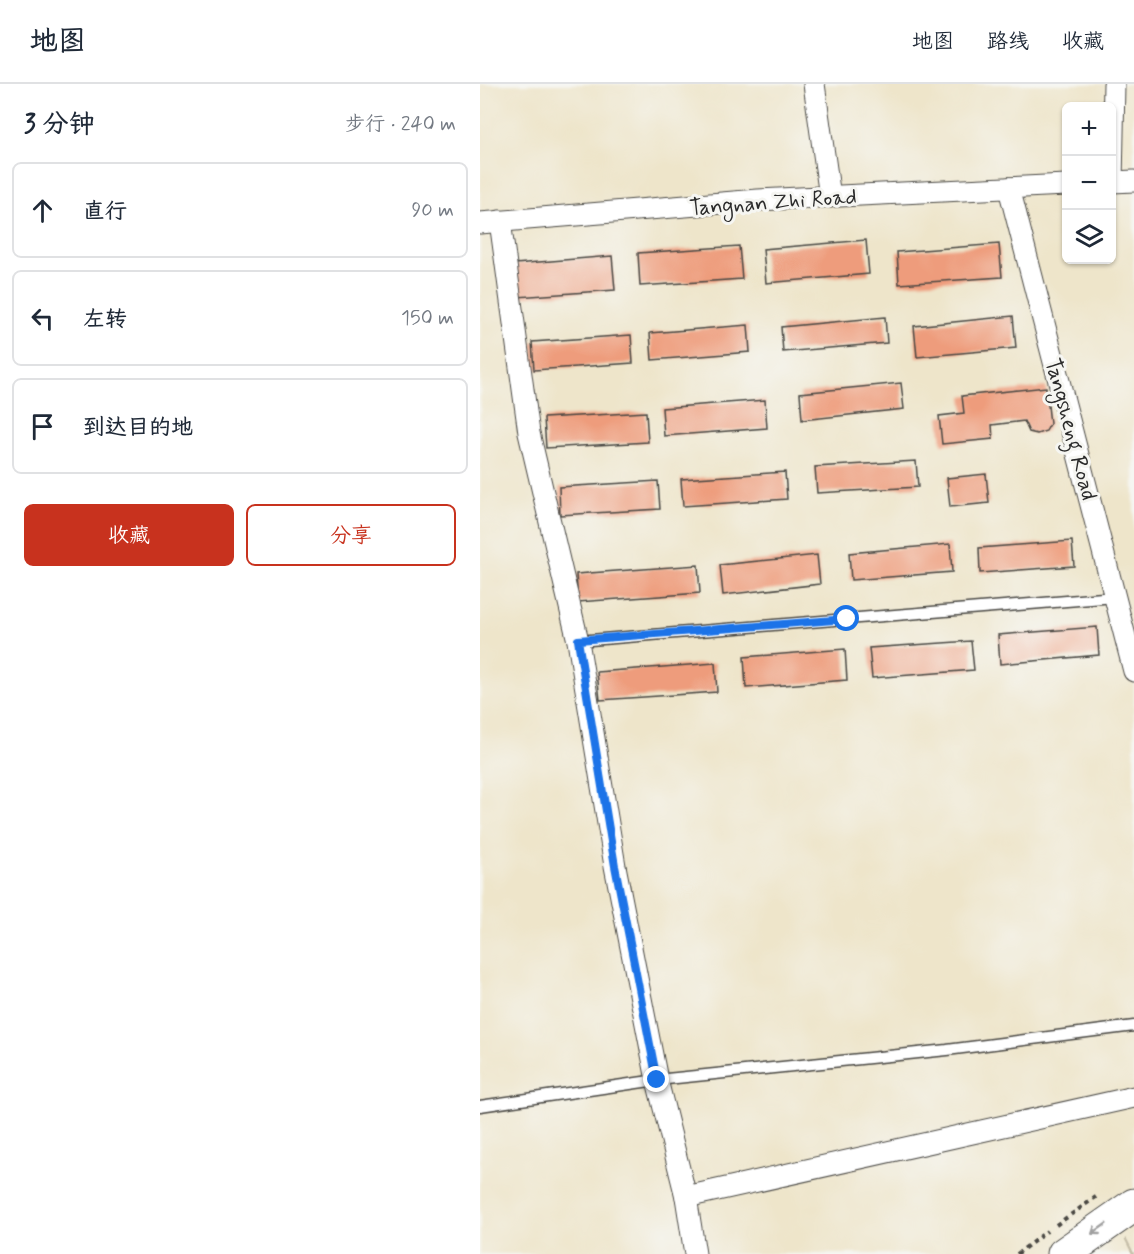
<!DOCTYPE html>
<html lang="zh">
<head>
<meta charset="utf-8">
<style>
  body { margin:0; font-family:Mynerve,"LXGW WenKai TC",sans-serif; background:#f2f2f3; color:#1f2937 }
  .controls { position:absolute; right:18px; top:18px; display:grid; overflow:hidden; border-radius:9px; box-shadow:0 2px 4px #0004 }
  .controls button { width:54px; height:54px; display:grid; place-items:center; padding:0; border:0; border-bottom:2px solid #e0e1e3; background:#fff; color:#1f2937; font:30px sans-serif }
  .stop { position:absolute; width:18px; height:18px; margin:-14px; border:4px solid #1a73e8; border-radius:50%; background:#fff }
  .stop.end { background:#1a73e8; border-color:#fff; box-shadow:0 2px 6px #0008 }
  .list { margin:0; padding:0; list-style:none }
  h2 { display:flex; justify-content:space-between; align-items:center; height:78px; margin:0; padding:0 24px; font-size:26px }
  h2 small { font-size:20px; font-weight:400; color:#747a83 }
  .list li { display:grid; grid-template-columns:39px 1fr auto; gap:18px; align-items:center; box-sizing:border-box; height:96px; margin:0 12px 12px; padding:0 12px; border:2px solid #e0e1e3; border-radius:9px }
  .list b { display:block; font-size:22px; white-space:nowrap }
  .list em { font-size:20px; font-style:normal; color:#747a83 }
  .actions { display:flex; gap:12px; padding:18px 24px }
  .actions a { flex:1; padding:14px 0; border:2px solid #c8321e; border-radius:9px; text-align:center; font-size:21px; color:#c8321e }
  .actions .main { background:#c8321e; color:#fff }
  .icon { flex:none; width:33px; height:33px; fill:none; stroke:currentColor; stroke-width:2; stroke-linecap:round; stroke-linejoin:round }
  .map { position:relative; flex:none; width:654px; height:1170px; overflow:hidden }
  header { display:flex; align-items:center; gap:36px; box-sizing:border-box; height:84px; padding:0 30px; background:#fff; border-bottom:2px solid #e0e1e3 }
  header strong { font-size:28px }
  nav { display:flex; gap:33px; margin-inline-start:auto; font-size:21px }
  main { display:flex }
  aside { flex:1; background:#fff }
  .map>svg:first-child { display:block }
  .building { fill:#ee9c7b }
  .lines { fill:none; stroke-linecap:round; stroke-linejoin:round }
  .trunk-tunnel { stroke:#c7c0aa; stroke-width:33; stroke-dasharray:33 16; stroke-linecap:butt }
  .service-casing { stroke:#484743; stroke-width:13 }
  .minor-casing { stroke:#484743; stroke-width:23 }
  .primary-casing { stroke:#484743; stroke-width:35 }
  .path { stroke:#484743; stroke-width:4; stroke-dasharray:4.5 4.5; stroke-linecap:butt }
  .service { stroke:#fff; stroke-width:10 }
  .minor { stroke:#fff; stroke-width:21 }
  .primary { stroke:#fff; stroke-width:33 }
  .oneway { stroke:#a0a0a0 }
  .route { stroke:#1a73e8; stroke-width:8 }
  .labels { text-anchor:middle; stroke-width:6; stroke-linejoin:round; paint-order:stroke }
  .street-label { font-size:22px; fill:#2b2b2b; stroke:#f6f6f2 }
</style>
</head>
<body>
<header>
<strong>地图</strong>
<nav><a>地图</a><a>路线</a><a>收藏</a></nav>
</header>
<main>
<aside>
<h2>3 分钟<small>步行 · 240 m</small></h2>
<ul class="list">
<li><svg class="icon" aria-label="ahead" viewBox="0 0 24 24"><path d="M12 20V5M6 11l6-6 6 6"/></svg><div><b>直行</b></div><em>90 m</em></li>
<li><svg class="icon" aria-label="left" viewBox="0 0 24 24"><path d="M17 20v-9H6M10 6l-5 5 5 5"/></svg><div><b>左转</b></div><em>150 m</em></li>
<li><svg class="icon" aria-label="arrive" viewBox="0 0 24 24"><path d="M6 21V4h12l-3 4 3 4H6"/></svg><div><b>到达目的地</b></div></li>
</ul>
<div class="actions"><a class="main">收藏</a><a>分享</a></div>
</aside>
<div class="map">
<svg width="654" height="1170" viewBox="0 0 654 1170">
  <rect width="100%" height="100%" fill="#f6f6f2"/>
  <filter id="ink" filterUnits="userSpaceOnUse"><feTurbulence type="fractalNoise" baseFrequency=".0167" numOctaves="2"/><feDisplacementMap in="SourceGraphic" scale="12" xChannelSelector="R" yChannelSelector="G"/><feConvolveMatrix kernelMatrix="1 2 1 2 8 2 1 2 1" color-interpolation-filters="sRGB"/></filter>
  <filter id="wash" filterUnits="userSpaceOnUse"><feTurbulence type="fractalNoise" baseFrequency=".008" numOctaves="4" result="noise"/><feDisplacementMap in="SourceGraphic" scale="24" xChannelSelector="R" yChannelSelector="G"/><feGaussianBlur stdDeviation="1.35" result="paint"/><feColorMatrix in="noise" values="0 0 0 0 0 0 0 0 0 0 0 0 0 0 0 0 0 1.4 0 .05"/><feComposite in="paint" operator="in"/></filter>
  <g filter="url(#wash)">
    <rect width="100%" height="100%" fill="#eee5ca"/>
    <g id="blocks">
      <g class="building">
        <path d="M386 156 389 190 286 199 283 165Z"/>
        <path d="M519 160 522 193 419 200 417 168Z"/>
        <path d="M259 162 262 195 160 202 158 169Z"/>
        <path d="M132 172 135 206 37 213 35 180Z"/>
        <path d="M533 232 536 264 437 273 434 242Z"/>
        <path d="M405 233 407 259 303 268 301 243Z"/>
        <path d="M268 241 270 268 172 276 170 249Z"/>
        <path d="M151 251 153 279 54 286 52 258Z"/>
        <path d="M421 299 424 325 322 336 320 309Z"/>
        <path d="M566 303 570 340 566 347 557 350 549 348 544 337 512 341 513 355 462 360 459 332 484 329 482 312Z"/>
        <path d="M285 316 287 344 184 352 182 324Z"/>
        <path d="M166 328 168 358 66 364 64 334Z"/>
        <path d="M436 377 438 403 337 409 335 383Z"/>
        <path d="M305 388 307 415 203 422 201 395Z"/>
        <path d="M506 390 509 419 470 423 467 394Z"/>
        <path d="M178 397 180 425 80 431 79 403Z"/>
        <path d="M592 457 594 482 500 489 499 464Z"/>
        <path d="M470 460 472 488 371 496 369 469Z"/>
        <path d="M337 471 340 500 243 511 240 481Z"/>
        <path d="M218 481 220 509 98 518 96 490Z"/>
        <path d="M617 543 619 571 520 580 518 551Z"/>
        <path d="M491 557 494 586 392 594 389 564Z"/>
        <path d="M365 565 367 596 266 604 264 573Z"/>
        <path d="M235 579 237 608 120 616 117 588Z"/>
      </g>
    </g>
  </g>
  <g filter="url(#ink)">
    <use href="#blocks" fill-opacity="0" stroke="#484743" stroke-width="1.5"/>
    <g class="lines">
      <path class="trunk-tunnel" d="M652 1170 654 1169"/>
      <g class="service-casing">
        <g id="service">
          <path d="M98 557 635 513"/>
          <path d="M0 1022 177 996 467 966 654 942"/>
        </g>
      </g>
      <g class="minor-casing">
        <g id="minor">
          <path d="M334 0 350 113"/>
          <path d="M632 98 634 0"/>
          <path d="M632 98 654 97"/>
          <path d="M529 104 654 587"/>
          <path d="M20 137 49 349 98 557 135 782 177 996 206 1113 215 1170"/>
          <path d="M0 139 278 116 586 101"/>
          <path d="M206 1113 654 1013"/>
        </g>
      </g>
      <g class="primary-casing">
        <path id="primary" d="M584 1170 654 1121"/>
      </g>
      <g class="path">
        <path d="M576 1141 616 1113"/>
        <path d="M537 1170 567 1147"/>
      </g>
      <use href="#service" class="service"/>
      <use href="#minor" class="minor"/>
      <use href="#primary" class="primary"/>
    </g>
    <defs><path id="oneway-shaft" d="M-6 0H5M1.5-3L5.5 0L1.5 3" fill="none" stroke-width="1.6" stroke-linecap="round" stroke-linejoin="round" transform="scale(1.5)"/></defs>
    <use class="oneway" href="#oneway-shaft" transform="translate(619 1145) rotate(145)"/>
  </g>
  <g class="lines" filter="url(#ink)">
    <path class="route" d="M177 996 135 782 98 556 367 535"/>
  </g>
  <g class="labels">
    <g class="street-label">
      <text transform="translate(293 117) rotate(-4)" y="8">Tangnan Zhi Road</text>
      <text transform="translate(592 345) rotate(75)" y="8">Tangsheng Road</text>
    </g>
  </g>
</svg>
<div class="controls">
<button>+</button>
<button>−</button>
<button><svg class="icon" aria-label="layers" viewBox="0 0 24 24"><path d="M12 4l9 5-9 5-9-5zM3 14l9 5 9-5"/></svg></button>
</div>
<div class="stop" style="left:367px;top:535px"></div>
<div class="stop end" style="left:177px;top:996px"></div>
</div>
</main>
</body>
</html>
